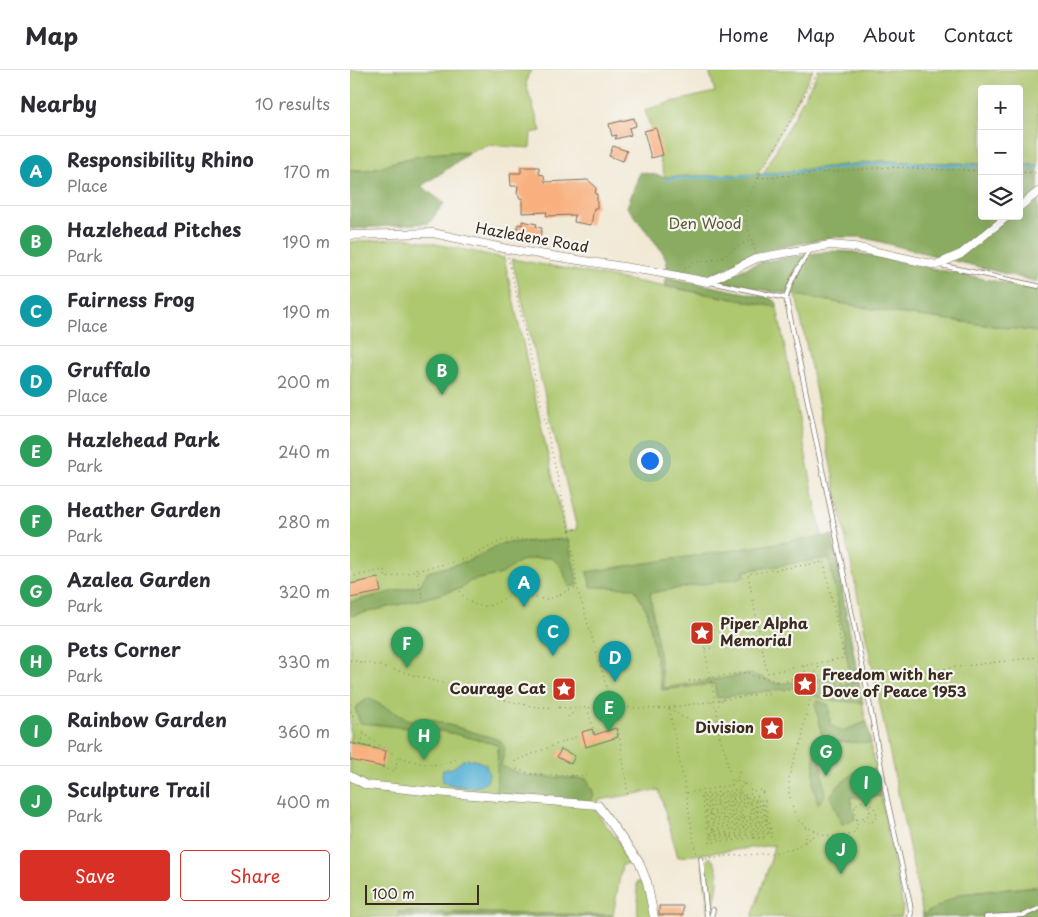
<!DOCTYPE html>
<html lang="en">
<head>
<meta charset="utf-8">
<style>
  body { margin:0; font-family:"Playpen Sans",sans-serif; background:#f7f7f7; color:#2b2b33 }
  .controls { position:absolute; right:15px; top:15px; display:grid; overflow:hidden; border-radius:5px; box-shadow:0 5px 20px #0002 }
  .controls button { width:45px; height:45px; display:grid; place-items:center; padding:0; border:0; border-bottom:1px solid #e1e1e2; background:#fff; color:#2b2b33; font:25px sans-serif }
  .scale { position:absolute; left:15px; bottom:12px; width:114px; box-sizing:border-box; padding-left:5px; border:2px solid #3b2a1e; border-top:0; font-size:14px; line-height:18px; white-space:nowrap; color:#3b2a1e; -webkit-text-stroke:4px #f6f6f2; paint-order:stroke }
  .you { position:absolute; left:299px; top:390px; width:18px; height:18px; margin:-12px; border:4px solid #fff; border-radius:50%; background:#1a73e8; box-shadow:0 0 0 8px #1a73e833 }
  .badge { display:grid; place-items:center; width:32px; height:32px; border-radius:50%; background:#d93025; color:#fff; font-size:16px; font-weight:700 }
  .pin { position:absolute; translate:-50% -41px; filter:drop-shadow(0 1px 2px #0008) }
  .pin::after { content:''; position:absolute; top:26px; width:18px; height:15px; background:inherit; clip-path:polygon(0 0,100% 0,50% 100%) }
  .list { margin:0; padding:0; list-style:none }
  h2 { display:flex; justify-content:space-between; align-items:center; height:65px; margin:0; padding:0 20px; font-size:21px }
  h2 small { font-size:16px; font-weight:400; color:#7c7c81 }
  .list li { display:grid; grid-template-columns:32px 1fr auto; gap:15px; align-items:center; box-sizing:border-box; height:70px; padding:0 20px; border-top:1px solid #e1e1e2 }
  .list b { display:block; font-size:19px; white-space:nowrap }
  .list p { margin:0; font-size:16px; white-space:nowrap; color:#7c7c81 }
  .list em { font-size:16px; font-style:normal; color:#7c7c81 }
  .actions { display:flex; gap:10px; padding:15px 20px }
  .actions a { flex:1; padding:11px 0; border:1px solid #d93025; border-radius:5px; text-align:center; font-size:18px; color:#d93025 }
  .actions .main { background:#d93025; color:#fff }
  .icon { flex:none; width:28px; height:28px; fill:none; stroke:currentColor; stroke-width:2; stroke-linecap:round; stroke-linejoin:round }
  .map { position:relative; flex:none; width:688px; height:847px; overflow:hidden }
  header { display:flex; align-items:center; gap:30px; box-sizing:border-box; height:70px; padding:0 25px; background:#fff; border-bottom:1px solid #e1e1e2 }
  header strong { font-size:24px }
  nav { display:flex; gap:28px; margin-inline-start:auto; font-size:18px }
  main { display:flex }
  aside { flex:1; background:#fff }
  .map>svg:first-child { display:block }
  .green { fill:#adc86e; stroke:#747946 }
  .forest { fill:#8aac61; stroke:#626b40 }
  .water { fill:#59b2d7; stroke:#4a6e7a }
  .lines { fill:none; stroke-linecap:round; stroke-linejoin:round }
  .stream { stroke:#59b2d7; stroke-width:2.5 }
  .building { fill:#f8b07e }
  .service-casing { stroke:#7b6d5e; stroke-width:5.5 }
  .minor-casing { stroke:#7b6d5e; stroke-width:9 }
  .path { stroke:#7b6d5e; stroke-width:1; stroke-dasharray:1 4; stroke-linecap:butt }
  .service { stroke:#fff; stroke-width:4 }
  .minor { stroke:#fff; stroke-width:8 }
  .labels { text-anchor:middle; stroke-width:4.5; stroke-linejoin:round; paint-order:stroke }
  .park-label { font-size:15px; fill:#5d5936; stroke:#f6f6f2 }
  .street-label { font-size:15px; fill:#3b2a1e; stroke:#f6f6f2 }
  .poi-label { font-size:15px; font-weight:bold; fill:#3b2a1e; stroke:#f6f6f2; text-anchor:start }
</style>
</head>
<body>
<header>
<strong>Map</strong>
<nav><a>Home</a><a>Map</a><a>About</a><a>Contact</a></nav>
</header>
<main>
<aside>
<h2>Nearby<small>10 results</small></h2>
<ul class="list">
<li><span class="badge" style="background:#0f9aa8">A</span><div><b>Responsibility Rhino</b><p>Place</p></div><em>170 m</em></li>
<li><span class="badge" style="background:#2e9e5b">B</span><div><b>Hazlehead Pitches</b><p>Park</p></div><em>190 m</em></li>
<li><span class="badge" style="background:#0f9aa8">C</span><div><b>Fairness Frog</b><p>Place</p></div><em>190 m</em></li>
<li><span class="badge" style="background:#0f9aa8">D</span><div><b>Gruffalo</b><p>Place</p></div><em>200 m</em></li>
<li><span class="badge" style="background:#2e9e5b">E</span><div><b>Hazlehead Park</b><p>Park</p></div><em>240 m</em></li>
<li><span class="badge" style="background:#2e9e5b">F</span><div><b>Heather Garden</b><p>Park</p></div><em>280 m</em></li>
<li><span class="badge" style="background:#2e9e5b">G</span><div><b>Azalea Garden</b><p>Park</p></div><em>320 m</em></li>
<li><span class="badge" style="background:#2e9e5b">H</span><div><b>Pets Corner</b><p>Park</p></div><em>330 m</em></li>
<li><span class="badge" style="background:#2e9e5b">I</span><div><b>Rainbow Garden</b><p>Park</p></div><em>360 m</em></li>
<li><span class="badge" style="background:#2e9e5b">J</span><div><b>Sculpture Trail</b><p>Park</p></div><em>400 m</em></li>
</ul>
<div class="actions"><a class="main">Save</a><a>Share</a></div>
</aside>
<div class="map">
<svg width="688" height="847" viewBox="0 0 688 847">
  <rect width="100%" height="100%" fill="#f6f6f2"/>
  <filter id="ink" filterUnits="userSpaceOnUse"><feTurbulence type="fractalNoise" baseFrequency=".02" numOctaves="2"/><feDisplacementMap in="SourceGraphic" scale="10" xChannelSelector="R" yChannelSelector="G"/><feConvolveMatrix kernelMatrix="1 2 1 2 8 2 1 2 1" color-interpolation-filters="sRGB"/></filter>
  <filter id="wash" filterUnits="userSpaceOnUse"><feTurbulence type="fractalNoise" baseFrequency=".0096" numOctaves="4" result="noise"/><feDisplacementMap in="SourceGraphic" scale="20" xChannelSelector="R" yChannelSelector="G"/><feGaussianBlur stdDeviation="1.12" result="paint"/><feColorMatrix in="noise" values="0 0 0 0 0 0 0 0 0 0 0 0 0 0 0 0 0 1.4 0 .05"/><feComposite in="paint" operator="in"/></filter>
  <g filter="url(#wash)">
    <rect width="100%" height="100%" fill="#f2e9d5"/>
    <g class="green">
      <path d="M0 0H182L178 5 176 14 191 61 181 63 180 78 138 75 119 83 103 82 83 84 54 89 20 100H0Z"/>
      <path d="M359 0H463L408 104 315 107 295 40 322 32 365 22Z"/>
      <path d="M469 0H688V95H669V19H632V94L533 91 413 104Z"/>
      <path d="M57 168 154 188 215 462 227 459 162 189 427 237 472 467 482 465 504 591 553 837 551 847H402L421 789 424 775 328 787 309 720 249 730 244 739 285 793 272 795 263 845 49 842V847H0V172Z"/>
      <path d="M446 225 540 242 688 262V816L610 824 573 845Z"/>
      <path d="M360 787C374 801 366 823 363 840H358L353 796Z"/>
      <path d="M287 812H297L304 847 288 846Z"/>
    </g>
    <g class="forest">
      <path d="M103 82 119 83 93 102 71 116 94 133 79 153 0 159V100C22 102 32 95 53 90 69 85 86 83 103 82Z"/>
      <path d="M533 91 632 94V146H669V95H688V212L511 167H483L407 182 357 208 317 200V191L312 181 277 137 290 102 315 107 413 104Z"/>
      <path d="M479 181 503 182 688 220V262L540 242 446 225 419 221 367 211 410 192Z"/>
      <path d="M316 207 420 228 427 233V237L315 216Z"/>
      <path d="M482 465 508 607 461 615 460 610 500 604 479 488 394 501 395 507 300 523 314 618 399 604 411 607 427 614 455 611V616L367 628 364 614 312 620 297 541 284 518 241 517 237 502Z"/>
      <path d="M218 469 228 515 219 517 212 498 202 488H186L170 491 152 504 120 511 112 518 73 529 0 546V532L70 515 78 502 118 491 153 473Z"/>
      <path d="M509 612 513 633 480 630 462 625 461 619Z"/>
      <path d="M18 628 59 650 76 648 150 670 155 678 151 696 177 706 237 709 244 724 241 733 146 727 148 675 97 662 10 653 5 638Z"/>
      <path d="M468 631 479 635 480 654 491 661 517 652 521 673 473 671 465 633Z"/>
      <path d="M465 684H470L475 725 468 734 463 716Z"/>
      <path d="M526 699 531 726 512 728 500 727 505 749 492 754 480 726 489 715 504 703Z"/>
      <path d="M688 816V847H572L573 845 610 824Z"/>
      <path d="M48 842 263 845V847H49Z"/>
    </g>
    <path class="water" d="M118 689 128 691 136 695 139 705C139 705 137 712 136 712 129 721 102 716 93 712L92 705 93 700 103 698 113 690Z"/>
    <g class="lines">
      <g class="stream">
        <path d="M669 97 688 98"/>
        <path d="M413 105 534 93 632 96"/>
        <path d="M316 109 405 105"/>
      </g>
    </g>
    <g id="blocks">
      <g class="building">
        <path d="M284 48 286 56 279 58 281 65 265 69 267 65 262 66 259 54Z"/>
        <path d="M306 58 313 85 301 88 294 61Z"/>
        <path d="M263 76 277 81 273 91 259 86Z"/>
        <path d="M171 97H189V104L194 105 195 112 238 110 246 117 245 124H247V138H244L241 155 224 152 225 145 196 146 197 142 172 143V128H169V125L167 124 168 116H161L160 103H171Z"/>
        <path d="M172 151 187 154 186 157 192 158 190 167 166 163 168 154 172 155Z"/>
        <path d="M28 508 31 522 0 528V514Z"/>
        <path d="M266 658 268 667 236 677 232 662 242 659 244 665Z"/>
        <path d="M0 673 36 681 33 697 0 690Z"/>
        <path d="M211 679 225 686 221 694 207 687Z"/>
        <rect x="309" y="836" width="24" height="9"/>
      </g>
    </g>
  </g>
  <g filter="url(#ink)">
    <use href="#blocks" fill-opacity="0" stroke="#7b6d5e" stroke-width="1"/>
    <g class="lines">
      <g class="service-casing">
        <g id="service">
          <path d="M590 195 688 216"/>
          <path d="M360 212 436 228 482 446 515 609 536 724 560 834 561 843 560 847"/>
          <path d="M436 228C441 208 449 196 461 179"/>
          <path d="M351 788 357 847"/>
          <path d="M361 847 363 840"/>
          <path d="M636 847 674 845 688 839"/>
        </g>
      </g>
      <g class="minor-casing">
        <g id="minor">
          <path d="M669 137 688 122"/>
          <path d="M0 165 83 163 157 179 306 202 358 212 407 188 480 175 504 177 586 195 611 184 658 146"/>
          <path d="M0 706 16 715 85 722 248 735 289 792 297 812 304 847"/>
        </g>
      </g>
      <g class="path">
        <path d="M669 102 688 103"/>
        <path d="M408 108 539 97 632 101"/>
        <path d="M405 180 396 153V141L399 128 410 104 469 0"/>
        <path d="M158 187 221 467 227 517 268 655 278 725"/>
        <path d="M335 199 343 193 372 188 385 178 400 170"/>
        <path d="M220 461 227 459"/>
        <path d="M474 492 494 588 417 603 398 504Z"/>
        <path d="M66 498 73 529"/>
        <path d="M0 507 34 500 36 508 116 489 153 470 220 467"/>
        <path d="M110 521C119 536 134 541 150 531 156 527 159 524 167 524 177 524 187 530 198 529 208 527 217 520 227 517"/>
        <path d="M352 567 365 630"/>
        <path d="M355 579 410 570"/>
        <path d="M0 590 27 595 150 629 186 637 222 638 263 637 309 639 509 610"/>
        <path d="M440 600C445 613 469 608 469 594"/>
        <path d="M465 605 468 607 491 604"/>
        <path d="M520 608 688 587"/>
        <path d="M339 611 397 602C403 608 409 607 416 608 419 608 421 610 424 611 430 613 441 611 447 607"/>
        <path d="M361 632 367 638"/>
        <path d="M0 633V634"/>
        <path d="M237 638 245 664"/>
        <path d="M319 638 332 647 368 661 376 685 382 715"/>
        <path d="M319 639 336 723 346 785"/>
        <path d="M0 641C5 648 9 658 15 664 35 683 79 705 105 689"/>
        <path d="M218 647 220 644H224"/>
        <path d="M368 660 367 638 372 630"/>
        <path d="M14 664 11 675 36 680 33 698 45 701 48 685"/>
        <path d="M230 665 165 691 164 698 180 704 240 706"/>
        <path d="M0 672 11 675"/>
        <path d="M387 710 395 714 390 716 391 726"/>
        <path d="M395 714H400L401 721 412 720 413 727"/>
        <path d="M337 723 382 715 389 705V698"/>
        <path d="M370 725 354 727 356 739 358 738 357 729 371 727"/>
        <path d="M395 725 402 724 401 722"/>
        <path d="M392 726 395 725 397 737H400L401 740H403L402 734H399V732L405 731 408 750 400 751V749L405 748 404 742H401L402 746 392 748 391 738H392"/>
        <path d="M406 730V729H398V727L408 726 410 739 413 738 411 730H415L418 749H416L413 730"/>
        <path d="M362 731 365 745 370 744V746H373L372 743H375"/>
        <path d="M392 736H389L391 750 397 749V752L389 753 388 745H385L387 756 410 752 406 731"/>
        <path d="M413 739 416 756 401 759V756L413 754 411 741H413"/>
        <path d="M359 743H362L363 750H366L365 748 367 747 368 749 376 748V746"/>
        <path d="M360 744 361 751"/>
        <path d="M509 747C515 754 523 755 527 746 526 742 526 740 523 737 516 729 504 730 504 742L509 747C515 749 520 746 520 739L517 733"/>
        <path d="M376 748V751L379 750 374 722 389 719 390 722 377 724V726L390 724V726L377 728 380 743H382L380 730 392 728 393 731 383 732 385 743 387 742 386 734 394 733 395 739"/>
        <path d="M417 750V751H419L422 767H420L417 753"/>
        <path d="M358 752 356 741H361L359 732 362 731"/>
        <path d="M358 754 374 751"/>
        <path d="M455 756 471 764"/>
        <path d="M363 759H360L359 756 382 753 383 761 399 759 398 757 385 758 383 746H381L382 753"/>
        <path d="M363 759 380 756 381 764 416 759V756"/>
        <path d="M363 761 364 764 378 762V764L361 766 362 769 379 766V769L382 768 381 766 399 764"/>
        <path d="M365 761 380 759"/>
        <path d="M361 764V761L358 762 351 725 371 722 374 740 372 741 371 737H368L369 741 367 742 366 735 371 734 370 732 365 733V731L372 729"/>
        <path d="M361 764H359L360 773 373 770V772L375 771V769H379"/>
        <path d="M382 768 400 766"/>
        <path d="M403 768 406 769 417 768"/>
        <path d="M379 771 417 766V763L402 765V763L419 761"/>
        <path d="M455 772C458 770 461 767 465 766 479 762 514 776 506 746"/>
        <path d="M356 788 422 783 444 779 454 772 457 765 456 760 454 755 448 750 443 739 439 723V708L443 693 452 670 454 653 460 630 454 596"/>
      </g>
      <use href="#service" class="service"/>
      <use href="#minor" class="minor"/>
    </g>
  </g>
  <defs>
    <g id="sight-square" transform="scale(1.25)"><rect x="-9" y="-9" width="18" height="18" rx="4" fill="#c8321e" stroke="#f6f6f2"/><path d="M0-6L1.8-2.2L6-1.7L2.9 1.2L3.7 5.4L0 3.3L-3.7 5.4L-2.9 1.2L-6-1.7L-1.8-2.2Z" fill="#fff"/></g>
  </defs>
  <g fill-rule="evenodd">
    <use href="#sight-square" x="352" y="563"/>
    <use href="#sight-square" x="455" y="614"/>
    <use href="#sight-square" x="214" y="619"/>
    <use href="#sight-square" x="422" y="658"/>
  </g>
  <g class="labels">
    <g class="park-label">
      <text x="355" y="159">Den Wood</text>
    </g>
    <g class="street-label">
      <text transform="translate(182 168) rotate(10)" y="5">Hazledene Road</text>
    </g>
    <g class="poi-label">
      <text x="370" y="559">Piper Alpha<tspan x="370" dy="17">Memorial</tspan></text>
      <text x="472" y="610">Freedom with her<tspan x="472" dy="17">Dove of Peace 1953</tspan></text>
      <text x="196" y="624" text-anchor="end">Courage Cat</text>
      <text x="404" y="663" text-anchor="end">Division</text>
    </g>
  </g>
</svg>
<div class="controls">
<button>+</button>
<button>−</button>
<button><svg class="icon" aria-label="layers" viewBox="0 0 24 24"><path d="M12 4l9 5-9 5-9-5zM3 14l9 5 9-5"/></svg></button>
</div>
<div class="scale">100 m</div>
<div class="you"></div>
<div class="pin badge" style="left:174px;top:537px;background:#0f9aa8">A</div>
<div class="pin badge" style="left:92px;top:325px;background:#2e9e5b">B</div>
<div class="pin badge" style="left:203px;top:586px;background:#0f9aa8">C</div>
<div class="pin badge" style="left:265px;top:612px;background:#0f9aa8">D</div>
<div class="pin badge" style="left:259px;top:662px;background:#2e9e5b">E</div>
<div class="pin badge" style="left:57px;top:598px;background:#2e9e5b">F</div>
<div class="pin badge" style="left:476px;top:706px;background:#2e9e5b">G</div>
<div class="pin badge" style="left:74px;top:690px;background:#2e9e5b">H</div>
<div class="pin badge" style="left:516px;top:737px;background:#2e9e5b">I</div>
<div class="pin badge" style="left:491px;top:804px;background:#2e9e5b">J</div>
</div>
</main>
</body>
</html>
